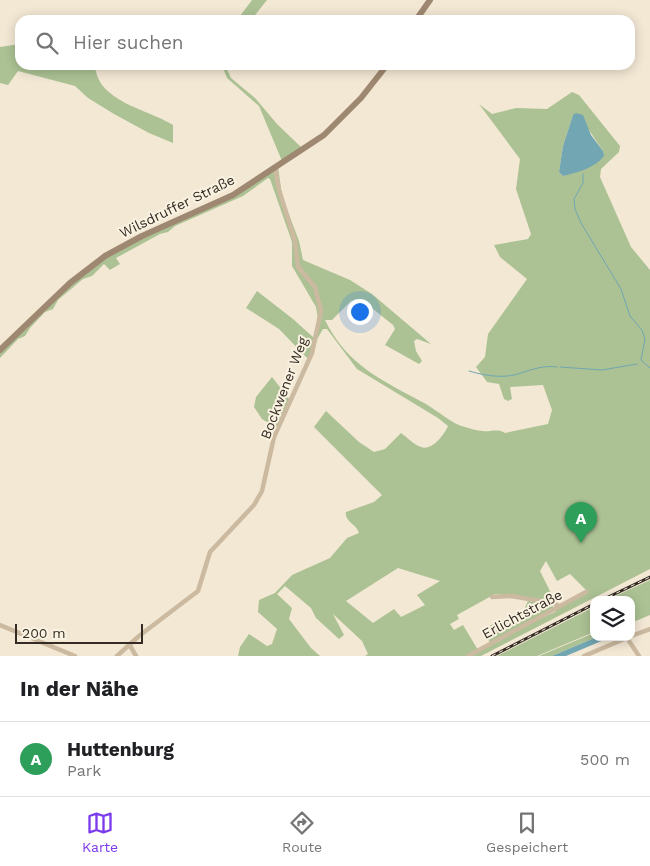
<!DOCTYPE html>
<html lang="de">
<head>
<meta charset="utf-8">
<style>
  body { margin:0; font-family:"Work Sans",sans-serif; background:#f6f6f6; color:#202124 }
  .controls { position:absolute; right:15px; bottom:15px; display:grid; overflow:hidden; border-radius:10px; box-shadow:0 2px 12px #0003 }
  .controls button { width:45px; height:45px; display:grid; place-items:center; padding:0; border:0; border-bottom:1px solid #e0e0e0; background:#fff; color:#202124; font:25px sans-serif }
  .scale { position:absolute; left:15px; bottom:12px; width:128px; box-sizing:border-box; padding-left:5px; border:2px solid #342b24; border-top:0; font-size:14px; line-height:18px; white-space:nowrap; color:#342b24; -webkit-text-stroke:4px #faf2e1; paint-order:stroke }
  .you { position:absolute; left:359px; top:311px; width:18px; height:18px; margin:-12px; border:4px solid #fff; border-radius:50%; background:#1a73e8; box-shadow:0 0 0 8px #1a73e833 }
  .badge { display:grid; place-items:center; width:32px; height:32px; border-radius:50%; background:#7c3aed; color:#fff; font-size:16px; font-weight:700 }
  .pin { position:absolute; translate:-50% -41px; filter:drop-shadow(0 1px 2px #0008) }
  .pin::after { content:''; position:absolute; top:26px; width:18px; height:15px; background:inherit; clip-path:polygon(0 0,100% 0,50% 100%) }
  .list { margin:0; padding:0; list-style:none }
  h2 { display:flex; justify-content:space-between; align-items:center; height:65px; margin:0; padding:0 20px; font-size:21px }
  h2 small { font-size:16px; font-weight:400; color:#757577 }
  .list li { display:grid; grid-template-columns:32px 1fr auto; gap:15px; align-items:center; box-sizing:border-box; height:75px; padding:0 20px; border-top:1px solid #e0e0e0 }
  .list b { display:block; font-size:19px; white-space:nowrap }
  .list p { margin:0; font-size:16px; white-space:nowrap; color:#757577 }
  .list em { font-size:16px; font-style:normal; color:#757577 }
  .icon { flex:none; width:28px; height:28px; fill:none; stroke:currentColor; stroke-width:2; stroke-linecap:round; stroke-linejoin:round }
  .map { position:relative; flex:none; width:650px; height:656px; overflow:hidden }
  .search { position:absolute; background:#fff; box-shadow:0 2px 12px #0003; left:15px; right:15px; top:15px; height:55px; display:flex; align-items:center; gap:12px; box-sizing:border-box; padding:0 18px; border-radius:15px; color:#757577; font-size:19px }
  .sheet { height:140px; background:#fff }
  nav { display:flex; justify-content:space-around; align-items:center; box-sizing:border-box; height:70px; border-top:1px solid #e0e0e0; background:#fff; font-size:14px; color:#757577 }
  nav a { display:grid; justify-items:center; gap:2px }
  nav .on { color:#7c3aed }
  .map>svg:first-child { display:block }
  .green { fill:#acc294; fill-rule:evenodd }
  .water { fill:#71a6b2 }
  .lines { fill:none; stroke-linecap:round; stroke-linejoin:round }
  .stream { stroke:#71a6b2; stroke-width:1 }
  .minor { stroke:#cbb9a0; stroke-width:4.5 }
  .secondary { stroke:#9f8871; stroke-width:6 }
  .rail-casing { stroke:#342b24; stroke-width:3 }
  .rail { stroke:#faf2e1; stroke-width:1; stroke-dasharray:4; stroke-linecap:butt }
  .labels { text-anchor:middle; stroke-width:4; stroke-linejoin:round; paint-order:stroke }
  .street-label { font-size:14px; fill:#342b24; stroke:#faf2e1 }
</style>
</head>
<body>
<div class="map">
<svg width="650" height="656" viewBox="0 0 650 656">
  <rect width="100%" height="100%" fill="#f3e8d4"/>
  <g class="green">
    <path d="M252 0H267L251 20H237Z"/>
    <path d="M20 44V65H95C97 102 148 109 173 125V143L149 133 114 114 88 98 75 86 18 71 8 85 0 83V47Z"/>
    <path d="M222 65H225L231 78 255 98 277 124 301 147 282 161 259 106 227 78Z"/>
    <path d="M572 92 579 95 620 146 619 152 601 169 600 177 631 247 650 270V569L481 656H365L368 654 362 641 333 614 344 635 339 639 316 618 311 608 285 586 277 594 292 608 289 619 311 648 320 656H238L240 647 249 634 267 646 272 644 277 629 258 612 259 600 275 593 292 575 330 558 347 538 359 533C357 525 344 521 346 512L374 502 382 495 314 427 326 411 359 442 374 452 385 449 401 433C407 437 414 445 421 447 432 451 444 435 448 426L438 418 357 369 327 329H323L316 341 309 360 279 329 246 308 257 291 293 319 314 338 318 319 316 307 292 266V242L270 179 268 178 243 196 175 226 168 232 160 234 116 258 120 264 110 270 104 264 92 276 83 279 58 300 53 309 45 312 30 328 25 336 18 339 0 358V350L36 314 105 256 216 203 278 166 282 196 299 241 303 260 350 280 372 294 431 344 417 339 414 341 416 351 422 361 419 364 385 345 395 329 393 325 363 301 356 299 351 301 332 320H325C347 366 384 381 426 404 438 411 452 424 465 427 469 428 477 431 483 431 491 432 498 428 505 433L548 424 552 410 543 385 510 387 512 399 508 401 504 399 499 384 487 382 476 367 485 357 488 334 527 279 500 257 494 245 528 239 531 234 516 189 520 159 479 104 492 114 516 108 547 109ZM573 115 589 130 603 151 582 170 563 176 559 172 563 146ZM546 561 557 581 570 574 587 591 559 606 555 612 524 626 555 608 549 604 528 601 524 610 489 626 486 634 490 643 478 650 463 625 454 630 450 624 459 619 457 615 495 594 555 601 540 571ZM398 568 440 581 417 595 425 605 401 617 394 609 373 623 346 601Z"/>
    <path d="M272 377 290 400 277 428 262 419 254 407 256 397Z"/>
    <path d="M650 580V615L631 623V600H607Z"/>
    <path d="M594 607V632L537 656H497Z"/>
    <path d="M594 633V637H597L552 656H539Z"/>
  </g>
  <g class="water">
    <path d="M576 113 583 115 591 135 603 151 604 156C595 168 576 173 563 176L559 172 563 146 573 115Z"/>
    <path d="M597 637H611L566 656H552Z"/>
  </g>
  <g class="lines">
    <g class="stream">
      <path d="M583 174V183L574 199 575 209 581 223 621 289 630 316 642 330 645 339 641 360 650 368"/>
      <path d="M560 367 602 370 637 364"/>
      <path d="M469 371C486 376 505 379 521 373 534 369 544 365 557 367"/>
    </g>
    <g class="minor">
      <path d="M492 597 511 596 553 603 559 606"/>
      <path d="M0 625 75 656"/>
      <path d="M631 636 650 629"/>
      <path d="M627 638 639 656"/>
      <path d="M129 644 136 656"/>
      <path d="M117 656 139 636 198 591 210 552 254 505 262 491 274 437 312 353 321 311 315 287 298 267 295 241 279 190 275 168"/>
      <path d="M468 656 586 592"/>
      <path d="M584 656 629 637"/>
    </g>
    <g class="secondary">
      <path d="M416 20 430 0"/>
      <path d="M0 350 70 283 105 256 142 236 233 195 324 135 361 98 387 65"/>
    </g>
    <g class="rail-casing">
      <g id="rail">
        <path d="M602 600 650 577"/>
        <path d="M492 656 594 604"/>
      </g>
    </g>
    <use href="#rail" class="rail"/>
  </g>
  <g class="labels">
    <g class="street-label">
      <text transform="translate(177 206) rotate(-26)" y="5">Wilsdruffer Straße</text>
      <text transform="translate(284 388) rotate(-69)" y="5">Bockwener Weg</text>
      <text transform="translate(522 614) rotate(-28)" y="5">Erlichtstraße</text>
    </g>
  </g>
</svg>
<div class="controls">
<button><svg class="icon" aria-label="layers" viewBox="0 0 24 24"><path d="M12 4l9 5-9 5-9-5zM3 14l9 5 9-5"/></svg></button>
</div>
<div class="scale">200 m</div>
<div class="you"></div>
<div class="pin badge" style="left:581px;top:543px;background:#2e9e5b">A</div>
<div class="search"><svg class="icon" aria-label="search" viewBox="0 0 24 24"><circle cx="10" cy="10" r="6"/><path d="M15 15l6 6"/></svg>Hier suchen</div>
</div>
<section class="sheet">
<h2>In der Nähe<small></small></h2>
<ul class="list">
<li><span class="badge" style="background:#2e9e5b">A</span><div><b>Huttenburg</b><p>Park</p></div><em>500 m</em></li>
</ul>
</section>
<nav>
<a class="on"><svg class="icon" aria-label="map" viewBox="0 0 24 24"><path d="M3 6l6-2 6 2 6-2v14l-6 2-6-2-6 2zM9 4v14M15 6v14"/></svg>Karte</a>
<a><svg class="icon" aria-label="directions" viewBox="0 0 24 24"><path d="M12 3l9 9-9 9-9-9zM9 14v-3h6M13 9l2 2-2 2"/></svg>Route</a>
<a><svg class="icon" aria-label="saved" viewBox="0 0 24 24"><path d="M7 4h10v16l-5-4-5 4z"/></svg>Gespeichert</a>
</nav>
</body>
</html>
